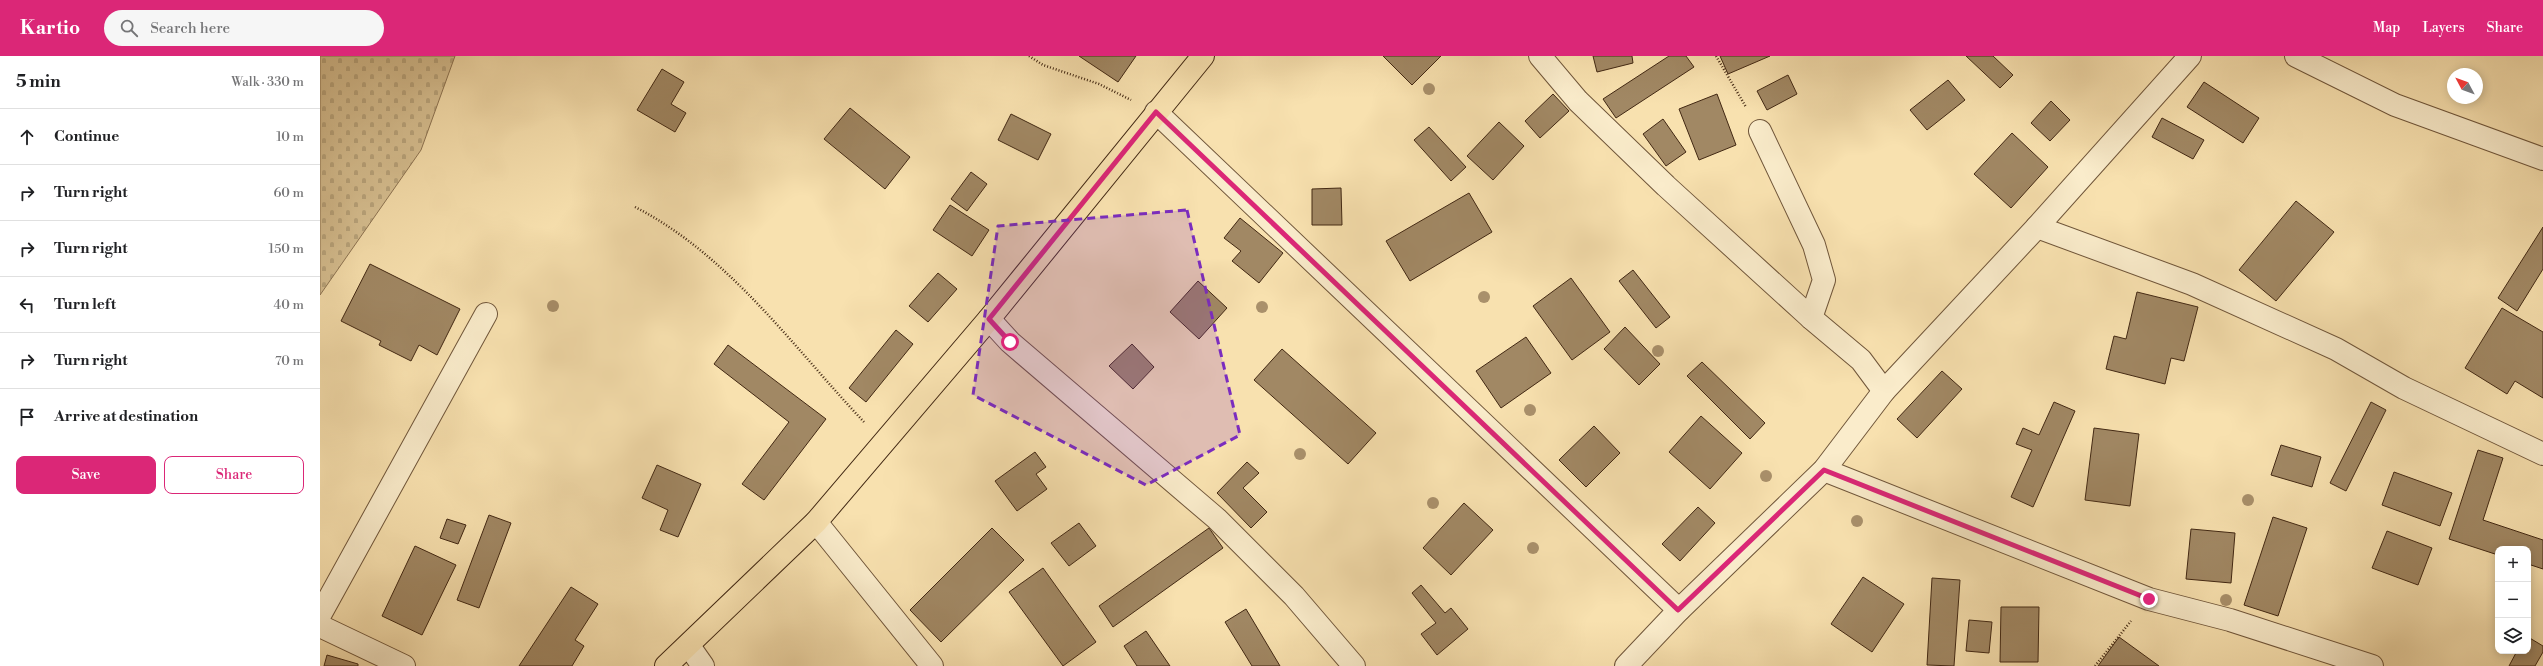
<!DOCTYPE html>
<html lang="en">
<head>
<meta charset="utf-8">
<style>
  body { margin:0; font-family:"Libre Bodoni",serif; background:#f6f6f6; color:#202124 }
  .controls { position:absolute; right:12px; bottom:12px; display:grid; overflow:hidden; border-radius:8px; box-shadow:0 2px 10px #0003 }
  .controls button { width:36px; height:36px; display:grid; place-items:center; padding:0; border:0; border-bottom:1px solid #e0e0e0; background:#fff; color:#202124; font:20px sans-serif }
  .compass { position:absolute; left:2127px; top:12px; width:36px; height:36px; border-radius:50%; background:#fff; box-shadow:0 2px 10px #0003; rotate:311deg }
  .stop { position:absolute; width:12px; height:12px; margin:-9px; border:3px solid #db2777; border-radius:50%; background:#fff }
  .stop.end { background:#db2777; border-color:#fff; box-shadow:0 1px 4px #0008 }
  .list { margin:0; padding:0; list-style:none }
  h2 { display:flex; justify-content:space-between; align-items:center; height:52px; margin:0; padding:0 16px; font-size:17px }
  h2 small { font-size:13px; font-weight:400; color:#757577 }
  .list li { display:grid; grid-template-columns:26px 1fr auto; gap:12px; align-items:center; box-sizing:border-box; height:56px; padding:0 16px; border-top:1px solid #e0e0e0 }
  .list b { display:block; font-size:15px; white-space:nowrap }
  .list em { font-size:13px; font-style:normal; color:#757577 }
  .actions { display:flex; gap:8px; padding:12px 16px }
  .actions a { flex:1; padding:9px 0; border:1px solid #db2777; border-radius:8px; text-align:center; font-size:14px; color:#db2777 }
  .actions .main { background:#db2777; color:#fff }
  .icon { flex:none; width:22px; height:22px; fill:none; stroke:currentColor; stroke-width:2; stroke-linecap:round; stroke-linejoin:round }
  .map { position:relative; flex:none; width:2223px; height:610px; overflow:hidden }
  header { display:flex; align-items:center; gap:24px; box-sizing:border-box; height:56px; padding:0 20px; background:#db2777; color:#fff }
  header strong { font-size:19px }
  nav { display:flex; gap:22px; margin-inline-start:auto; font-size:14px }
  .search { width:280px; height:36px; background:#f6f6f6; display:flex; align-items:center; gap:10px; box-sizing:border-box; padding:0 14px; border-radius:22px; color:#757577; font-size:15px }
  main { display:flex }
  aside { flex:1; background:#fff }
  .map>svg:first-child { display:block }
  .cemetery { fill:url(#cemetery-stones); stroke:#8e7554 }
  .building { fill:#a18864; stroke:#422813 }
  .lines { fill:none; stroke-linecap:round; stroke-linejoin:round }
  .minor-casing { stroke:#70563a; stroke-width:24 }
  .major-casing { stroke:#422813; stroke-width:24 }
  .path { stroke:#422813; stroke-width:2.5; stroke-dasharray:1 2; stroke-linecap:butt }
  .minor { stroke:#faeccb; stroke-width:22 }
  .major { stroke:#f8e1af; stroke-width:22 }
  .tree { fill:#a9906b }
  .route { stroke:#db2777; stroke-width:5 }
  .marked { fill:#7b2cbf; fill-opacity:0.2; stroke:#7b2cbf; stroke-width:3; stroke-dasharray:8 5; stroke-linejoin:round }
</style>
</head>
<body>
<header>
<strong>Kartio</strong>
<div class="search"><svg class="icon" aria-label="search" viewBox="0 0 24 24"><circle cx="10" cy="10" r="6"/><path d="M15 15l6 6"/></svg>Search here</div>
<nav><a>Map</a><a>Layers</a><a>Share</a></nav>
</header>
<main>
<aside>
<h2>5 min<small>Walk · 330 m</small></h2>
<ul class="list">
<li><svg class="icon" aria-label="ahead" viewBox="0 0 24 24"><path d="M12 20V5M6 11l6-6 6 6"/></svg><div><b>Continue</b></div><em>10 m</em></li>
<li><svg class="icon" aria-label="right" viewBox="0 0 24 24"><path d="M7 20v-9h11M14 6l5 5-5 5"/></svg><div><b>Turn right</b></div><em>60 m</em></li>
<li><svg class="icon" aria-label="right" viewBox="0 0 24 24"><path d="M7 20v-9h11M14 6l5 5-5 5"/></svg><div><b>Turn right</b></div><em>150 m</em></li>
<li><svg class="icon" aria-label="left" viewBox="0 0 24 24"><path d="M17 20v-9H6M10 6l-5 5 5 5"/></svg><div><b>Turn left</b></div><em>40 m</em></li>
<li><svg class="icon" aria-label="right" viewBox="0 0 24 24"><path d="M7 20v-9h11M14 6l5 5-5 5"/></svg><div><b>Turn right</b></div><em>70 m</em></li>
<li><svg class="icon" aria-label="arrive" viewBox="0 0 24 24"><path d="M6 21V4h12l-3 4 3 4H6"/></svg><div><b>Arrive at destination</b></div></li>
</ul>
<div class="actions"><a class="main">Save</a><a>Share</a></div>
</aside>
<div class="map">
<svg width="2223" height="610" viewBox="0 0 2223 610">
  <defs>
    <pattern id="cemetery-stones" width="16" height="16" patternUnits="userSpaceOnUse"><rect width="16" height="16" fill="#d9c294"/><path d="M2 7V4a2 2 0 0 1 4 0v3zM10 15v-3a2 2 0 0 1 4 0v3z" fill="#bba77f"/></pattern>
  </defs>
  <rect width="100%" height="100%" fill="#f8e1af"/>
  <filter id="stains"><feTurbulence type="fractalNoise" baseFrequency=".005" numOctaves="4"/><feColorMatrix values="0 0 0 0 .2 0 0 0 0 .09 0 0 0 0 .02 0 0 0 .5 -.17"/></filter>
  <radialGradient id="worn" r=".72"><stop offset=".6" stop-color="#630" stop-opacity="0"/><stop offset="1" stop-color="#630" stop-opacity=".3"/></radialGradient>
  <path class="cemetery" d="M0 0H135L101 94 0 239Z"/>
  <g class="building">
    <path d="M759 0H816L798 26Z"/>
    <path d="M1063 0H1121L1092 29Z"/>
    <path d="M1273 0H1312L1313 7 1277 16Z"/>
    <path d="M1349 0H1366L1374 11 1296 62 1283 43Z"/>
    <path d="M1400 0H1450L1408 18Z"/>
    <path d="M1646 0H1673L1693 19 1680 32Z"/>
    <path d="M342 13 364 26 351 48 366 57 355 76 317 54Z"/>
    <path d="M1468 19 1477 38 1447 54 1437 35Z"/>
    <path d="M1628 24 1645 44 1607 74 1590 54Z"/>
    <path d="M1884 26 1939 62 1923 87 1867 51Z"/>
    <path d="M1233 38 1249 55 1220 82 1205 65Z"/>
    <path d="M1397 38 1416 89 1379 104 1359 53Z"/>
    <path d="M1731 45 1750 64 1730 85 1711 67Z"/>
    <path d="M530 52 590 101 565 133 504 83Z"/>
    <path d="M691 58 731 78 718 104 678 84Z"/>
    <path d="M1842 62 1884 84 1873 103 1832 81Z"/>
    <path d="M1343 63 1366 96 1346 110 1323 78Z"/>
    <path d="M1179 66 1204 90 1173 124 1147 100Z"/>
    <path d="M1109 71 1146 111 1131 125 1094 84Z"/>
    <path d="M1692 77 1728 111 1691 152 1654 118Z"/>
    <path d="M651 116 667 128 647 155 631 143Z"/>
    <path d="M1021 132 1022 169H992V133Z"/>
    <path d="M1149 137 1172 176 1090 225 1066 185Z"/>
    <path d="M1976 145 2014 176 1956 245 1919 214Z"/>
    <path d="M630 149 669 174 652 200 613 174Z"/>
    <path d="M920 162 963 197 939 227 912 205 921 195 904 182Z"/>
    <path d="M2223 171V213L2197 255 2178 242Z"/>
    <path d="M50 208 140 253 117 299 99 289 91 305 59 289 61 285 21 265Z"/>
    <path d="M1313 214 1350 261 1336 272 1299 225Z"/>
    <path d="M618 217 637 233 608 266 589 250Z"/>
    <path d="M1251 222 1290 276 1252 304 1213 250Z"/>
    <path d="M878 225 907 252 879 283 850 256Z"/>
    <path d="M1817 236 1878 251 1864 305 1851 302 1845 328 1786 313 1794 280 1806 283Z"/>
    <path d="M2182 252 2223 276V342L2195 325 2187 338 2145 312Z"/>
    <path d="M1305 271 1340 308 1319 329 1284 293Z"/>
    <path d="M576 274 593 288 546 346 529 332Z"/>
    <path d="M1206 281 1231 317 1181 352 1156 315Z"/>
    <path d="M812 288 834 311 813 333 789 310Z"/>
    <path d="M408 289 506 363 444 444 422 428 469 366 394 308Z"/>
    <path d="M962 293 1056 377 1028 408 934 324Z"/>
    <path d="M1382 306 1445 367 1430 383 1367 320Z"/>
    <path d="M1622 315 1642 333 1597 382 1577 363Z"/>
    <path d="M1734 346 1755 355 1713 451 1691 441 1712 394 1696 388 1703 372 1719 379Z"/>
    <path d="M2051 346 2066 354 2026 435 2010 427Z"/>
    <path d="M1381 360 1422 397 1390 433 1349 396Z"/>
    <path d="M1274 370 1300 397 1266 431 1239 404Z"/>
    <path d="M1774 372 1819 378 1810 450 1765 444Z"/>
    <path d="M1961 389 2001 401 1992 431 1951 419Z"/>
    <path d="M2158 394 2183 402 2163 464 2223 484V513L2208 508V493H2178V499L2129 483Z"/>
    <path d="M715 396 726 411 716 418 727 433 697 455 675 425Z"/>
    <path d="M927 406 939 417 923 432 947 456 931 472 897 437Z"/>
    <path d="M337 409 381 428 358 481 340 474 348 454 322 442Z"/>
    <path d="M2074 416 2132 437 2120 470 2062 449Z"/>
    <path d="M1144 447 1173 474 1131 519 1103 492Z"/>
    <path d="M1378 451 1395 467 1360 505 1342 488Z"/>
    <path d="M169 459 191 467 159 552 137 544Z"/>
    <path d="M1953 461 1987 472 1958 560 1924 549Z"/>
    <path d="M127 463 146 469 138 488 120 482Z"/>
    <path d="M759 467 776 490 749 510 731 487Z"/>
    <path d="M672 472 704 504 621 586 590 554Z"/>
    <path d="M889 472 903 492 793 571 779 550Z"/>
    <path d="M1871 473 1915 477 1911 527 1866 523Z"/>
    <path d="M2067 475 2112 492 2098 529 2052 512Z"/>
    <path d="M95 490 136 509 102 579 62 560Z"/>
    <path d="M723 512 776 586 743 610 689 536Z"/>
    <path d="M1543 521 1584 548 1552 596 1511 568Z"/>
    <path d="M1612 522 1640 524 1634 610 1607 609Z"/>
    <path d="M1101 529 1125 557 1131 552 1148 573 1117 599 1101 578 1116 567 1092 537Z"/>
    <path d="M251 531 278 548 255 584 264 590 252 610H199Z"/>
    <path d="M1681 551H1719L1718 606H1680Z"/>
    <path d="M926 553 960 610H932L905 566Z"/>
    <path d="M1649 564 1672 566 1669 597 1646 595Z"/>
    <path d="M826 575 850 610H817L804 590Z"/>
    <path d="M1799 581 1839 610H1778Z"/>
    <path d="M2208 581 2223 590V596L2215 610H2189L2197 595H2208Z"/>
    <path d="M7 599 38 608V610H4Z"/>
  </g>
  <g class="lines">
    <g class="minor-casing">
      <g id="minor">
        <path d="M1220 0 1258 45 1346 130 1491 262 1541 304 1564 335"/>
        <path d="M1976 0 2075 49 2223 103"/>
        <path d="M836 56 1359 554"/>
        <path d="M1440 75 1494 189 1504 224 1491 262"/>
        <path d="M1717 171 1872 228 2016 293 2084 332 2223 398"/>
        <path d="M669 263 690 286 897 463 974 540 1034 610"/>
        <path d="M1504 414 1829 543 1910 564 2052 610"/>
        <path d="M496 466 612 610"/>
        <path d="M0 559 166 258"/>
        <path d="M0 570 84 610"/>
        <path d="M369 590 383 610"/>
        <path d="M1306 610 1359 554 1504 414 1564 335 1717 171 1870 0"/>
      </g>
    </g>
    <g class="major-casing">
      <path id="major" d="M346 610 496 466 669 263 883 0"/>
    </g>
    <g class="path">
      <path d="M709 0 723 9 779 28 811 44"/>
      <path d="M1396 0 1426 51"/>
      <path d="M315 151C409 199 473 291 544 366"/>
      <path d="M1775 610 1811 565"/>
    </g>
    <use href="#minor" class="minor"/>
    <use href="#major" class="major"/>
  </g>
  <g class="tree">
    <circle cx="1109" cy="33" r="6"/>
    <circle cx="1164" cy="241" r="6"/>
    <circle cx="233" cy="250" r="6"/>
    <circle cx="942" cy="251" r="6"/>
    <circle cx="1338" cy="295" r="6"/>
    <circle cx="1210" cy="354" r="6"/>
    <circle cx="980" cy="398" r="6"/>
    <circle cx="1446" cy="420" r="6"/>
    <circle cx="1928" cy="444" r="6"/>
    <circle cx="1113" cy="447" r="6"/>
    <circle cx="1537" cy="465" r="6"/>
    <circle cx="1213" cy="492" r="6"/>
    <circle cx="1906" cy="544" r="6"/>
  </g>
  <g class="lines">
    <path class="route" d="M690 286 669 263 836 56 1358 554 1504 414 1829 543"/>
  </g>
  <path class="marked" d="M867 154 920 379 826 429 653 339 678 170Z"/>
  <rect width="100%" height="100%" filter="url(#stains)"/>
  <rect width="100%" height="100%" fill="url(#worn)"/>
</svg>
<div class="controls">
<button>+</button>
<button>−</button>
<button><svg class="icon" aria-label="layers" viewBox="0 0 24 24"><path d="M12 4l9 5-9 5-9-5zM3 14l9 5 9-5"/></svg></button>
</div>
<svg class="compass" viewBox="-18 -18 36 36"><path d="M0-13l5 13h-10z" fill="#e53935"/><path d="M0 13l5-13h-10z" fill="#757577"/></svg>
<div class="stop" style="left:690px;top:286px"></div>
<div class="stop end" style="left:1829px;top:543px"></div>
</div>
</main>
</body>
</html>
